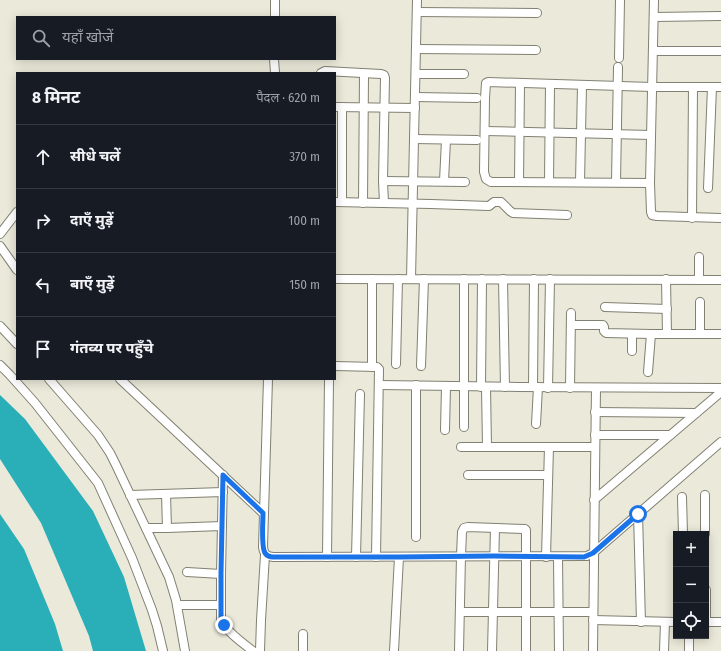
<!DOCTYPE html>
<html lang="hi">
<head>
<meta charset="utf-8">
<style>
  body { margin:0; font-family:"Fira Sans Condensed","Noto Sans Devanagari",sans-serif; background:#242831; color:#f1f3f6 }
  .controls { position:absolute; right:12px; bottom:12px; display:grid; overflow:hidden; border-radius:0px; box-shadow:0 2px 10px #0003 }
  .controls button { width:36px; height:36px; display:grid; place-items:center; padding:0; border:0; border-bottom:1px solid #363941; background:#171b24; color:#f1f3f6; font:20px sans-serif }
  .stop { position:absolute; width:12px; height:12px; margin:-9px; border:3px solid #1a73e8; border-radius:50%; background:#fff }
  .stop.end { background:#1a73e8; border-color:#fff; box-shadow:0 1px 4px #0008 }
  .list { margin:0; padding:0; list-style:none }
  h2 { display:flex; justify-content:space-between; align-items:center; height:52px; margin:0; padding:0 16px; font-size:17px }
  h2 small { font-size:13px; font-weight:400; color:#9ea1a6 }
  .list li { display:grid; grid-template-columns:26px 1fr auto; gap:12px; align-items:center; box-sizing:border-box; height:64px; padding:0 16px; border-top:1px solid #363941 }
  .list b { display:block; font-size:15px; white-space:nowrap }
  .list em { font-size:13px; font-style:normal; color:#9ea1a6 }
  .icon { flex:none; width:22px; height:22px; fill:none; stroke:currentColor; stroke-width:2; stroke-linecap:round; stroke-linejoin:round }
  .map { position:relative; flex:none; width:721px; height:651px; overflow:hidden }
  .search { position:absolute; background:#171b24; box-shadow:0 2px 10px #0003; left:16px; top:16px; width:320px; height:44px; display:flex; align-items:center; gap:10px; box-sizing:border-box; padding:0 14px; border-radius:0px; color:#9ea1a6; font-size:15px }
  .panel { position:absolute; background:#171b24; box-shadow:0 2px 10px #0003; left:16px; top:72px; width:320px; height:308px; border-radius:0px }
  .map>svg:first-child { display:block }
  .water { fill:#2aafb9 }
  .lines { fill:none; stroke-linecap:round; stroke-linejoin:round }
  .minor-casing { stroke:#828072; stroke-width:10 }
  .minor { stroke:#fff; stroke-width:8 }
  .route { stroke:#1a73e8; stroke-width:5 }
</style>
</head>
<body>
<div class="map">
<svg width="721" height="651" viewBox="0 0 721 651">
  <rect width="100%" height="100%" fill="#ebe9d9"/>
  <g class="water">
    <path d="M0 395 25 419 93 511 124 577 146 651H93L89 636 41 523 0 459Z"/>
    <path d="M0 514 24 549 55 624 63 651H0Z"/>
  </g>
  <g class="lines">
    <g class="minor-casing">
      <g id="minor">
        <path d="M654 0 650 183 651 212 652 215 657 216 721 218"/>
        <path d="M417 12 537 13"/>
        <path d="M275 17V0"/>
        <path d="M654 17 721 16"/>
        <path d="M416 49 536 50"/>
        <path d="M653 51H721"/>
        <path d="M619 58 620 0"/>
        <path d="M274 59 275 73"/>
        <path d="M321 73 325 71 381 74 384 75 385 78 383 181 384 203"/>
        <path d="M416 74H464"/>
        <path d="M415 97 477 98"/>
        <path d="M335 107 415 108"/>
        <path d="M342 107V202"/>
        <path d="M485 131 651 135"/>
        <path d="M414 139 477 140"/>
        <path d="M383 181 465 182"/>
        <path d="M444 181 446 140"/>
        <path d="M519 182 520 83"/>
        <path d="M549 182 550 84"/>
        <path d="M580 182 582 85"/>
        <path d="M616 182 618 67"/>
        <path d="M650 183 491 182 486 179 484 172 485 98 486 83 488 82 652 87H721"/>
        <path d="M708 188 712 87"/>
        <path d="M335 202 431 204 489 206 494 202H501L510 211 513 213 567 215"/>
        <path d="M363 203 364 74"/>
        <path d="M692 218 693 87"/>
        <path d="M0 234 17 212"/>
        <path d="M0 246 17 270"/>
        <path d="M335 279 721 280"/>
        <path d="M372 279V367"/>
        <path d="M411 279 417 0"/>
        <path d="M503 279 505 387"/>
        <path d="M666 279 667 334"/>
        <path d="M699 280V257"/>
        <path d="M605 307 667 309"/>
        <path d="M571 325H603L604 327V331L606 333 651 334H721"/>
        <path d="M0 326 17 344"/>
        <path d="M700 334V302"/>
        <path d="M632 351V334"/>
        <path d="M396 364 398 279"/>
        <path d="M0 365 10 375 35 403 98 483 132 558 152 610 157 626 163 651"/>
        <path d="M335 366 377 367 379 369 376 557"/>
        <path d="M421 366 424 279"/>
        <path d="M648 372 651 334"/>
        <path d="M49 379 98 435 110 453 116 465 169 577 176 600 185 651"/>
        <path d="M120 379 263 513"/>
        <path d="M268 379 263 547C264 554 266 556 273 557L587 556 593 553 721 442"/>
        <path d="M380 385 519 387 721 388"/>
        <path d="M416 385V537"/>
        <path d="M481 387 482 279"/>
        <path d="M486 387 487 447"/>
        <path d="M533 387 534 279"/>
        <path d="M548 388 550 279"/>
        <path d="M570 388 571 313"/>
        <path d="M595 412 696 413"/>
        <path d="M536 424 538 387"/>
        <path d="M464 427V279"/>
        <path d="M445 430 446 386"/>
        <path d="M595 435H670"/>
        <path d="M461 447H595"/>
        <path d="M223 475 221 574V619C224 630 244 644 253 651"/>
        <path d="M468 475H548"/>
        <path d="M130 495 223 492"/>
        <path d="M705 495V534"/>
        <path d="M682 497 683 534"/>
        <path d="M594 500 721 392"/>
        <path d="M638 514 641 622"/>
        <path d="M146 528H167L166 494"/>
        <path d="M167 528 222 526"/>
        <path d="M327 557 329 379"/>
        <path d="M356 557 360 394"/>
        <path d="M546 557 549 447"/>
        <path d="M558 557 559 651"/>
        <path d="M187 572 221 574"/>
        <path d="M706 590V622"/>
        <path d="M177 605H221"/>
        <path d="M460 612H593"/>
        <path d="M593 620 676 622"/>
        <path d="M706 622H721"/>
        <path d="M260 651 261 620 265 555"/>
        <path d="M303 651V634"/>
        <path d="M394 651 399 557"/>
        <path d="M459 651 461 556 462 532 464 528 468 527 525 529 526 530V651"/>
        <path d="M492 651 495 528"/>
        <path d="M593 651 596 388"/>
        <path d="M664 651 665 622"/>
        <path d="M689 651V636"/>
      </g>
    </g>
    <use href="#minor" class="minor"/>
  </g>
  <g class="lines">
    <path class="route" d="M224 625 221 619V574L223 475 263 513C263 521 261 547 265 553 267 556 270 557 273 557H399L494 556 584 557 593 553 638 514"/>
  </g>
</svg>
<div class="controls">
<button>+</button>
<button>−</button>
<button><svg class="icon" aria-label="locate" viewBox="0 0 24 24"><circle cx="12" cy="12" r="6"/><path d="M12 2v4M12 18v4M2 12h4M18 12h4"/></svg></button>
</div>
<div class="stop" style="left:638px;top:514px"></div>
<div class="stop end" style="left:224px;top:625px"></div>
<div class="search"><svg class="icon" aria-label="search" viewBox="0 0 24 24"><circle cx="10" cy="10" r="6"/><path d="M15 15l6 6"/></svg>यहाँ खोजें</div>
<section class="panel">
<h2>8 मिनट<small>पैदल · 620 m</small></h2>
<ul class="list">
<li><svg class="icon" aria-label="ahead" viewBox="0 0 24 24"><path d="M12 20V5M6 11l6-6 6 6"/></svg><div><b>सीधे चलें</b></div><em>370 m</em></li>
<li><svg class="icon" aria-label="right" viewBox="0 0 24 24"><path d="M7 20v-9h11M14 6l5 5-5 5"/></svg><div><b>दाएँ मुड़ें</b></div><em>100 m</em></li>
<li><svg class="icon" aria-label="left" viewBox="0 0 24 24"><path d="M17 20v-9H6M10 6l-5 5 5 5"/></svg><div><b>बाएँ मुड़ें</b></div><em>150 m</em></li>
<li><svg class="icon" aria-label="arrive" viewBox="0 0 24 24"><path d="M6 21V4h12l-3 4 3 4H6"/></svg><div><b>गंतव्य पर पहुँचे</b></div></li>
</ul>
</section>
</div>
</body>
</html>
